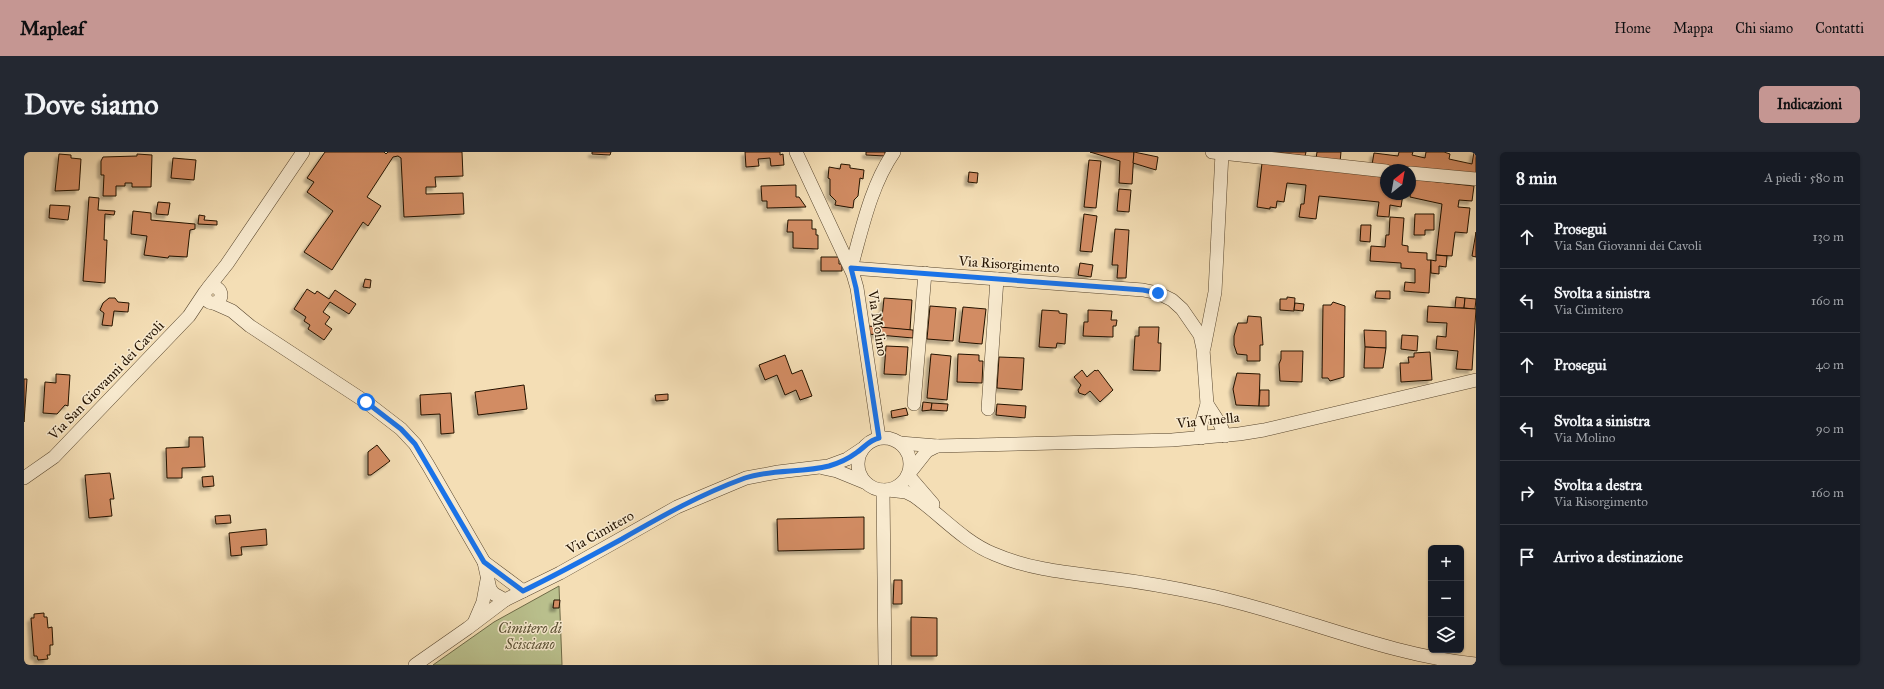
<!DOCTYPE html>
<html lang="it">
<head>
<meta charset="utf-8">
<style>
  body { margin:0; font-family:"IM FELL Great Primer",serif; background:#242831; color:#f1f3f6 }
  .controls { position:absolute; right:12px; bottom:12px; display:grid; overflow:hidden; border-radius:6px; box-shadow:0 1px 3px #0004 }
  .controls button { width:36px; height:36px; display:grid; place-items:center; padding:0; border:0; border-bottom:1px solid #363941; background:#171b24; color:#f1f3f6; font:20px sans-serif }
  .compass { position:absolute; left:1356px; top:12px; width:36px; height:36px; border-radius:50%; background:#171b24; box-shadow:0 1px 3px #0004; rotate:31deg }
  .stop { position:absolute; width:12px; height:12px; margin:-9px; border:3px solid #1a73e8; border-radius:50%; background:#fff }
  .stop.end { background:#1a73e8; border-color:#fff; box-shadow:0 1px 4px #0008 }
  .list { margin:0; padding:0; list-style:none }
  h2 { display:flex; justify-content:space-between; align-items:center; height:52px; margin:0; padding:0 16px; font-size:17px }
  h2 small { font-size:13px; font-weight:400; color:#9ea1a6 }
  .list li { display:grid; grid-template-columns:26px 1fr auto; gap:12px; align-items:center; box-sizing:border-box; height:64px; padding:0 16px; border-top:1px solid #363941 }
  .list b { display:block; font-size:15px; white-space:nowrap }
  .list p { margin:0; font-size:13px; white-space:nowrap; color:#9ea1a6 }
  .list em { font-size:13px; font-style:normal; color:#9ea1a6 }
  .icon { flex:none; width:22px; height:22px; fill:none; stroke:currentColor; stroke-width:2; stroke-linecap:round; stroke-linejoin:round }
  .map { position:relative; flex:none; width:1452px; height:513px; overflow:hidden; border-radius:6px }
  header { display:flex; align-items:center; gap:24px; box-sizing:border-box; height:56px; padding:0 20px; background:#c59692; color:#111 }
  header strong { font-size:19px }
  nav { display:flex; gap:22px; margin-inline-start:auto; font-size:14px }
  .intro { display:flex; align-items:center; justify-content:space-between; box-sizing:border-box; height:96px; padding:0 24px }
  h1 { margin:0; font-size:28px }
  .button { padding:10px 18px; border-radius:6px; background:#c59692; color:#111; font-size:14px; font-weight:700 }
  main { display:flex; gap:24px; padding:0 24px }
  aside { flex:1; background:#171b24; border-radius:6px; box-shadow:0 1px 3px #0004 }
  .map>svg:first-child { display:block }
  .green { fill:#bac18e; stroke:#6e6a47 }
  .building { fill:#d28c63; stroke:#231200; filter:url(#shadow) }
  .lines { fill:none; stroke-linecap:round; stroke-linejoin:round }
  .street-casing { stroke:#57452d; stroke-width:14 }
  .street { stroke:#f8eacf; stroke-width:13 }
  .route { stroke:#1a73e8; stroke-width:5 }
  .labels { text-anchor:middle; stroke-width:3; stroke-linejoin:round; paint-order:stroke }
  .street-label { font-size:14px; fill:#231200; stroke:#f8eacf }
  .park-label { font-size:14px; font-style:italic; fill:#584f32; stroke:#f8eacf }
</style>
</head>
<body>
<header>
<strong>Mapleaf</strong>
<nav><a>Home</a><a>Mappa</a><a>Chi siamo</a><a>Contatti</a></nav>
</header>
<div class="intro"><h1>Dove siamo</h1><a class="button">Indicazioni</a></div>
<main>
<div class="map">
<svg width="1452" height="513" viewBox="0 0 1452 513">
  <defs>
    <filter id="shadow"><feDropShadow dx="-3.5" dy="3.5" stdDeviation="1" flood-color="#0004"/></filter>
  </defs>
  <rect width="100%" height="100%" fill="#f4deb5"/>
  <filter id="stains"><feTurbulence type="fractalNoise" baseFrequency=".005" numOctaves="4"/><feColorMatrix values="0 0 0 0 .2 0 0 0 0 .09 0 0 0 0 .02 0 0 0 .5 -.17"/></filter>
  <radialGradient id="worn" r=".72"><stop offset=".6" stop-color="#630" stop-opacity="0"/><stop offset="1" stop-color="#630" stop-opacity=".3"/></radialGradient>
  <path class="green" d="M535 434 538 513H409L470 470Z"/>
  <g class="building">
    <path d="M301 0H360L362 2 364 0H438L439 24 411 25 412 35H402V42L439 41 440 62 380 65 377 6 374 4 369 5 343 45 357 54 344 74 339 70 308 118 280 100 309 59 283 40 290 30 283 26Z"/>
    <path d="M568 0H587L586 3 568 2Z"/>
    <path d="M721 0H756V3L759 2 760 13 747 14 746 6 734 7 735 14 722 15Z"/>
    <path d="M842 0H861V4L842 3Z"/>
    <path d="M1066 0H1110L1108 32 1095 31 1096 9Z"/>
    <path d="M1110 0 1134 5 1132 18 1109 11Z"/>
    <path d="M1248 0H1282L1281 4Z"/>
    <path d="M1293 0H1317L1316 10 1292 7Z"/>
    <path d="M1375 0H1389L1388 3 1401 6 1402 0H1420L1426 2 1425 7 1448 12 1450 0H1452V23L1348 13 1350 1 1374 4Z"/>
    <path d="M35 2 47 3V6L57 7 55 38 31 39Z"/>
    <path d="M113 2 128 3 127 35H108V31H101V34H92V44H79L80 23H77V9L79 5 113 4Z"/>
    <path d="M149 6 172 8 170 28 147 26Z"/>
    <path d="M1065 8 1077 9 1072 56 1060 55Z"/>
    <path d="M1238 11 1362 25V42H1379L1377 55 1366 53 1365 65 1353 64 1355 50 1295 44 1292 67 1275 65 1277 52H1280L1282 33 1263 31 1260 50 1253 49 1252 56 1246 55V57L1233 55Z"/>
    <path d="M817 12 826 13V16L840 18 839 27 836 26 834 44 830 48 829 56 811 53 812 49 806 43V27L804 26 805 15 816 17Z"/>
    <path d="M945 20 954 21 953 31 944 30Z"/>
    <path d="M1388 27 1450 34 1448 49 1435 48 1434 55 1446 56 1443 81 1431 80 1428 104 1412 103 1418 52 1386 45Z"/>
    <path d="M772 33V45H775L782 55 743 56V49H738L737 34Z"/>
    <path d="M1095 37 1107 38 1105 60 1093 59Z"/>
    <path d="M65 45 75 46 74 58 91 59 90 63 81 62 80 88H83L81 131 59 129Z"/>
    <path d="M134 50 146 51 144 63 132 62Z"/>
    <path d="M26 53 46 54 44 68 25 66Z"/>
    <path d="M109 59 127 61V68L171 72V77L166 78 163 105 145 104 144 106 120 103 123 84 107 82Z"/>
    <path d="M1060 62 1073 64 1068 100 1056 99Z"/>
    <path d="M1391 62H1410V78H1401V83H1390Z"/>
    <path d="M175 63 181 64 180 68 193 69V73L174 72Z"/>
    <path d="M1366 65 1380 66 1378 93 1384 94V100L1403 101V108H1407L1405 141 1380 139 1381 130 1391 131V117L1377 116V111L1346 109 1347 94 1361 95 1362 83H1365Z"/>
    <path d="M764 68H788V77H792V83H794V97L769 96V80H763Z"/>
    <path d="M1337 73H1347L1346 90 1336 89Z"/>
    <path d="M1091 77 1105 78 1102 126H1093L1094 113H1088Z"/>
    <path d="M1452 80V105L1448 104Z"/>
    <path d="M1412 103 1423 104 1422 115 1415 114V122L1407 121V108L1412 109Z"/>
    <path d="M797 105H815V112H818V119H797Z"/>
    <path d="M1056 111 1069 113 1067 125 1054 123Z"/>
    <path d="M341 127 347 128 346 136 339 135Z"/>
    <path d="M283 137 291 142 293 139 305 147 311 138 332 152 325 162 306 150 299 160 306 165 301 172 308 177 300 188 284 177 286 173 280 169 282 165 270 157Z"/>
    <path d="M1352 139H1366V147L1351 146Z"/>
    <path d="M1263 145 1271 146 1270 159 1256 158V147H1263Z"/>
    <path d="M1432 145 1441 146 1440 156H1431Z"/>
    <path d="M85 146H91L94 150 105 151 104 160 90 159 88 174 78 173 80 161 76 158 79 151Z"/>
    <path d="M860 146 888 148 886 178 857 176Z"/>
    <path d="M1441 146 1452 147 1451 157 1440 156Z"/>
    <path d="M1309 150 1321 154 1320 225 1306 229 1304 226H1298L1299 153H1307Z"/>
    <path d="M1271 151 1280 152 1279 159 1270 158Z"/>
    <path d="M906 154 932 156 929 189 903 187Z"/>
    <path d="M1404 154 1452 157 1448 218 1432 217 1434 199 1412 197 1413 184 1422 185 1423 171 1403 170Z"/>
    <path d="M939 155 962 157 958 192 935 190Z"/>
    <path d="M1018 158 1035 159V161L1043 162 1041 192 1033 191 1032 196 1015 195Z"/>
    <path d="M1064 158 1088 159 1087 168H1093L1092 174H1089V185L1059 184 1060 170H1064Z"/>
    <path d="M1224 164 1237 165 1239 193H1236V209H1223V203L1213 202 1210 193V184L1214 171H1223Z"/>
    <path d="M844 174 889 178V186L844 182Z"/>
    <path d="M1115 175H1135L1134 191H1137L1136 219 1109 218 1111 184H1115Z"/>
    <path d="M1340 178 1362 179V196L1341 195Z"/>
    <path d="M1378 183 1394 184 1393 199 1377 197Z"/>
    <path d="M862 194 884 195 882 223 860 222Z"/>
    <path d="M1341 195 1362 196 1359 216H1340Z"/>
    <path d="M1257 199H1279L1278 230 1256 229 1255 212 1257 207Z"/>
    <path d="M1406 200 1408 228 1377 230 1376 211H1385L1384 205H1390V201Z"/>
    <path d="M907 202 927 204 923 248 903 246Z"/>
    <path d="M934 202 955 203V209H959L958 231 933 230Z"/>
    <path d="M761 203 768 222 778 218 788 244 776 248 772 238 761 243 753 223 741 228 735 213Z"/>
    <path d="M975 205 1000 206 998 238 973 236Z"/>
    <path d="M1058 218 1063 225 1071 218 1072 219 1074 218 1089 238 1076 250 1066 239 1061 243 1055 241 1054 238 1057 233 1050 225Z"/>
    <path d="M1213 221 1236 222 1235 254 1212 253 1209 237Z"/>
    <path d="M32 222 46 223 44 254 41 253 33 262 19 261 21 230 32 231Z"/>
    <path d="M0 227H3L0 270Z"/>
    <path d="M500 233 503 257 454 263 451 240Z"/>
    <path d="M1236 238H1245V254H1235Z"/>
    <path d="M427 241 430 281 417 282 416 262 397 263 396 243Z"/>
    <path d="M644 242V248L632 249 631 243Z"/>
    <path d="M899 250 908 251 907 258 898 259Z"/>
    <path d="M908 251 924 252 923 259 907 258Z"/>
    <path d="M973 252 1002 254 1001 266 972 263Z"/>
    <path d="M882 256 884 263 868 266 867 259Z"/>
    <path d="M165 285H179L181 315 158 316V326H143L142 296 165 295Z"/>
    <path d="M353 293 366 309 347 323H344V300Z"/>
    <path d="M86 321 90 347H86L88 364 65 366 61 323Z"/>
    <path d="M189 324 190 334 179 335 178 325Z"/>
    <path d="M206 363 207 371 192 372 191 364Z"/>
    <path d="M840 365V397L754 399 753 367Z"/>
    <path d="M242 377 243 393 217 395 218 403 207 404 205 381Z"/>
    <path d="M870 428H878V452H869Z"/>
    <path d="M530 448H536L535 456H529Z"/>
    <path d="M20 461V465H23L24 476 28 475 29 493H26V503H23L24 507 14 508 13 504H10L7 466H10V462Z"/>
    <path d="M887 465 913 466V504H887Z"/>
  </g>
  <g class="lines">
    <g class="street-casing">
      <g id="street">
        <path d="M772 0 829 122 833 136 855 286"/>
        <path d="M1188 0 1362 19"/>
        <path d="M1386 21 1452 27"/>
        <path d="M827 116 1119 138 1134 141 1148 148 1158 157 1176 183 1179 197 1183 252 1177 273V286"/>
        <path d="M827 116C838 77 847 33 870 0"/>
        <circle cx="189" cy="143" r="8"/>
        <path d="M184 136 203 112 279 0"/>
        <path d="M190 151 208 159 226 174 342 250 377 277 391 292 404 313 460 410 466 437 470 442 481 448"/>
        <path d="M1180 196 1191 140 1198 1"/>
        <path d="M890 252 901 121"/>
        <path d="M1183 252 1196 272 1201 284"/>
        <path d="M964 257 973 127"/>
        <circle cx="860" cy="312" r="26"/>
        <path d="M876 291 913 294 1148 288 1215 282 1240 278 1452 228"/>
        <path d="M799 316 813 319 840 330"/>
        <path d="M0 326 30 305 165 164 181 140"/>
        <path d="M859 338 861 513"/>
        <path d="M864 338 882 340 890 344C917 363 940 390 970 402 1007 418 1046 421 1085 426 1118 430 1151 436 1183 443 1273 462 1361 503 1452 512"/>
        <path d="M909 352 884 323 903 299 913 294"/>
        <path d="M460 410 499 439"/>
        <path d="M450 471 459 450 463 428"/>
        <path d="M391 513 444 476 481 448 536 421 653 355 722 326 754 320 804 314 823 307 838 297"/>
      </g>
    </g>
    <use href="#street" class="street"/>
  </g>
  <g class="lines">
    <path class="route" d="M342 250 377 277 391 292 460 410 499 439C532 423 565 405 598 387 638 364 677 342 721 326 748 317 778 321 805 314 815 311 824 307 832 301 840 296 845 288 855 286L832 136 827 116 1119 138 1134 141"/>
  </g>
  <g class="labels">
    <g class="street-label">
      <text transform="translate(985 112) rotate(4)" y="5">Via Risorgimento</text>
      <text transform="translate(854 171) rotate(81)" y="5">Via Molino</text>
      <text transform="translate(82 228) rotate(-46)" y="5">Via San Giovanni dei Cavoli</text>
      <text transform="translate(1184 268) rotate(-6)" y="5">Via Vinella</text>
      <text transform="translate(576 380) rotate(-29)" y="5">Via Cimitero</text>
    </g>
    <g class="park-label">
      <text x="506" y="481">Cimitero di<tspan x="506" dy="16">Scisciano</tspan></text>
    </g>
  </g>
  <rect width="100%" height="100%" filter="url(#stains)"/>
  <rect width="100%" height="100%" fill="url(#worn)"/>
</svg>
<div class="controls">
<button>+</button>
<button>−</button>
<button><svg class="icon" aria-label="layers" viewBox="0 0 24 24"><path d="M12 4l9 5-9 5-9-5zM3 14l9 5 9-5"/></svg></button>
</div>
<svg class="compass" viewBox="-18 -18 36 36"><path d="M0-13l5 13h-10z" fill="#e53935"/><path d="M0 13l5-13h-10z" fill="#9ea1a6"/></svg>
<div class="stop" style="left:342px;top:250px"></div>
<div class="stop end" style="left:1134px;top:141px"></div>
</div>
<aside>
<h2>8 min<small>A piedi · 580 m</small></h2>
<ul class="list">
<li><svg class="icon" aria-label="ahead" viewBox="0 0 24 24"><path d="M12 20V5M6 11l6-6 6 6"/></svg><div><b>Prosegui</b><p>Via San Giovanni dei Cavoli</p></div><em>130 m</em></li>
<li><svg class="icon" aria-label="left" viewBox="0 0 24 24"><path d="M17 20v-9H6M10 6l-5 5 5 5"/></svg><div><b>Svolta a sinistra</b><p>Via Cimitero</p></div><em>160 m</em></li>
<li><svg class="icon" aria-label="ahead" viewBox="0 0 24 24"><path d="M12 20V5M6 11l6-6 6 6"/></svg><div><b>Prosegui</b></div><em>40 m</em></li>
<li><svg class="icon" aria-label="left" viewBox="0 0 24 24"><path d="M17 20v-9H6M10 6l-5 5 5 5"/></svg><div><b>Svolta a sinistra</b><p>Via Molino</p></div><em>90 m</em></li>
<li><svg class="icon" aria-label="right" viewBox="0 0 24 24"><path d="M7 20v-9h11M14 6l5 5-5 5"/></svg><div><b>Svolta a destra</b><p>Via Risorgimento</p></div><em>160 m</em></li>
<li><svg class="icon" aria-label="arrive" viewBox="0 0 24 24"><path d="M6 21V4h12l-3 4 3 4H6"/></svg><div><b>Arrivo a destinazione</b></div></li>
</ul>
</aside>
</main>
</body>
</html>
